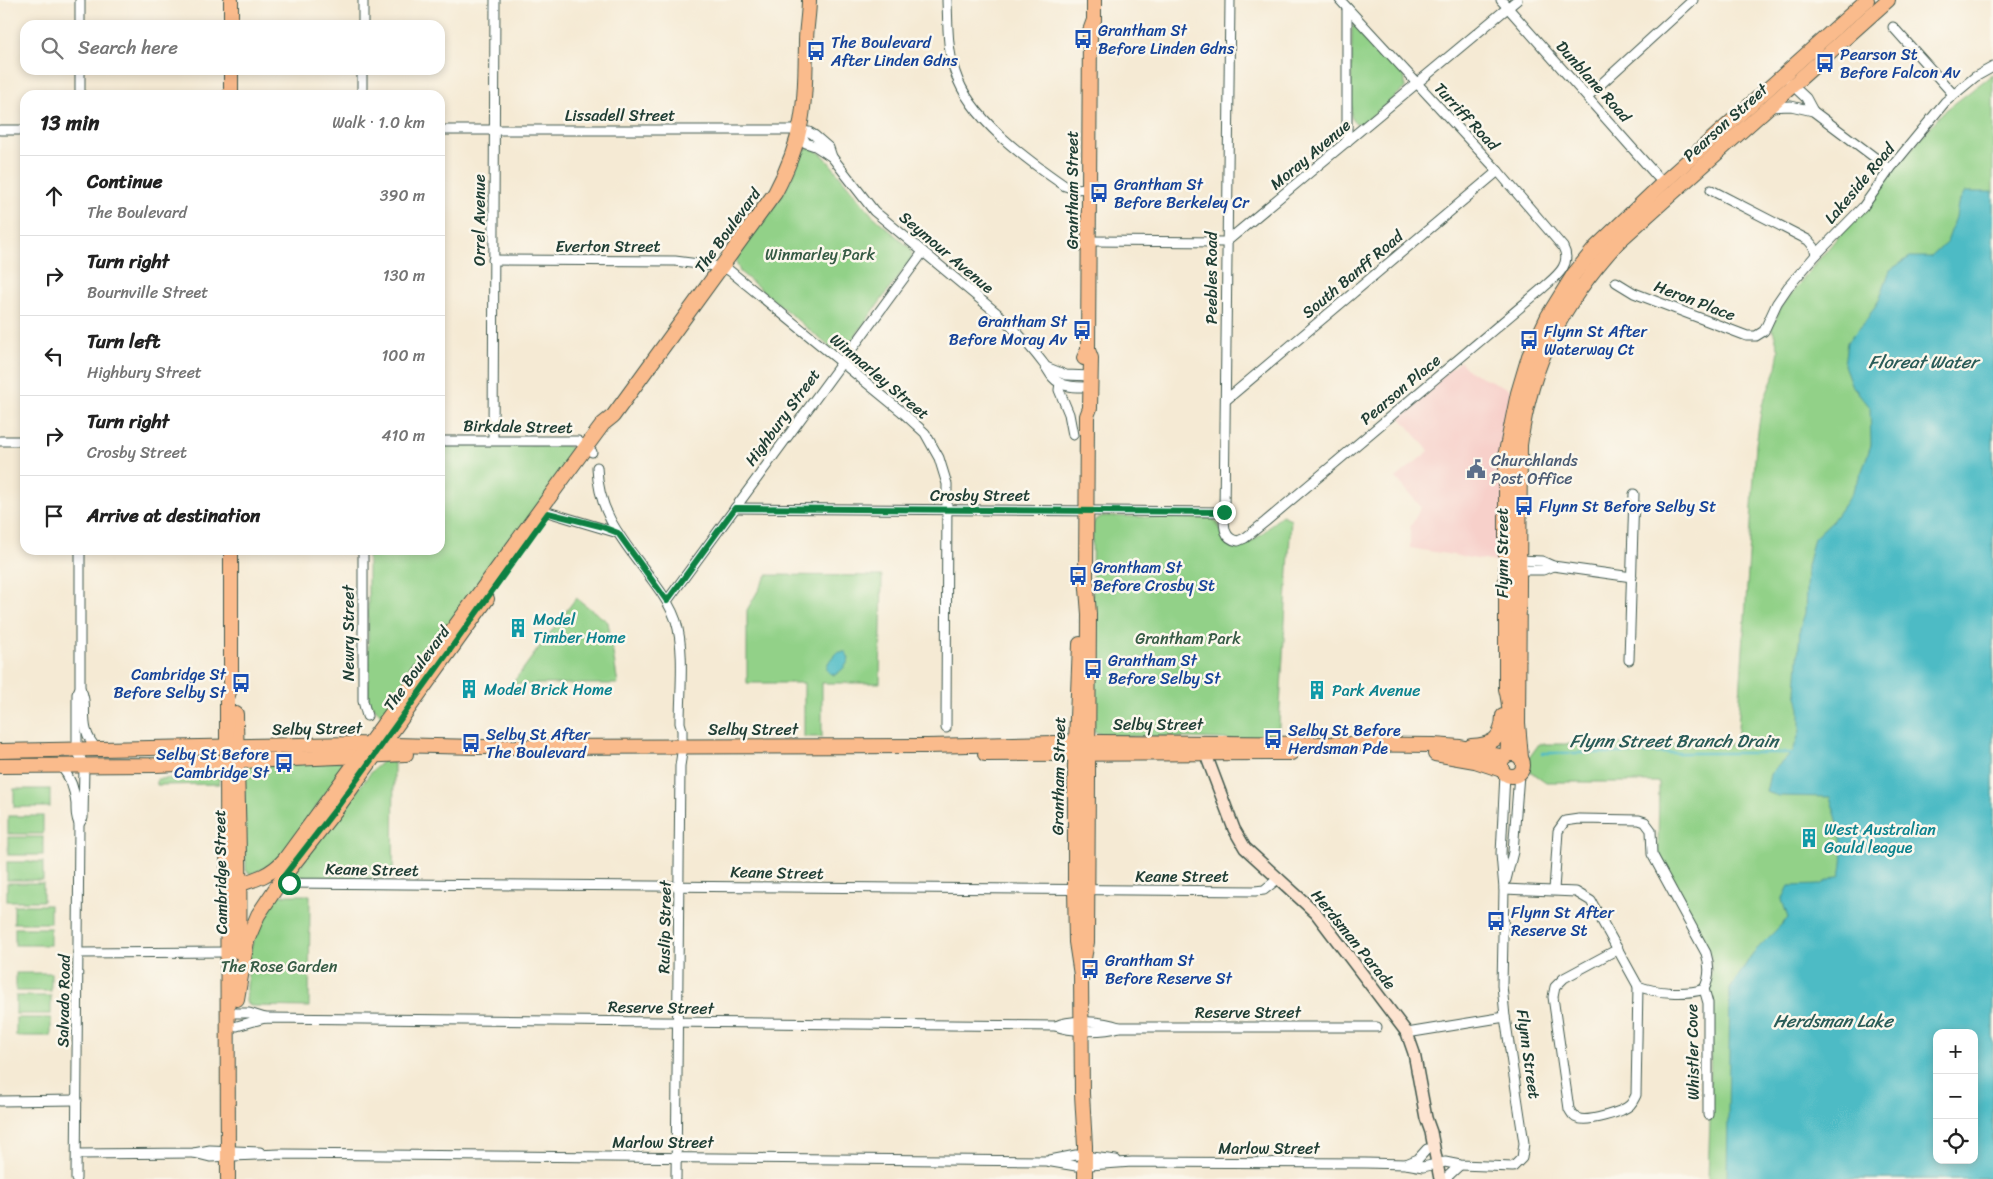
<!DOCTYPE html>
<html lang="en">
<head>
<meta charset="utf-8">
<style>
  body { margin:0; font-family:Sriracha,sans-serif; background:#f2f2f2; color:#222 }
  .controls { position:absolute; right:15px; bottom:15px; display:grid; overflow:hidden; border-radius:10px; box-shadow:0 2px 8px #0003 }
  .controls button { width:45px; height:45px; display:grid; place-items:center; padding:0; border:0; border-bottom:1px solid #e0e0e0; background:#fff; color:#222; font:25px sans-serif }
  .stop { position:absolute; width:15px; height:15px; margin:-11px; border:4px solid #0b8043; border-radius:50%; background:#fff }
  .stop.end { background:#0b8043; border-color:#fff; box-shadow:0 1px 5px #0008 }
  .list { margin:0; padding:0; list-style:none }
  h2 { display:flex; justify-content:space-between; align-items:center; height:65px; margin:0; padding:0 20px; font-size:21px }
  h2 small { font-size:16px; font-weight:400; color:#767676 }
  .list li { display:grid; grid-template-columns:32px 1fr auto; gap:15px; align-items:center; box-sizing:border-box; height:80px; padding:0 20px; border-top:1px solid #e0e0e0 }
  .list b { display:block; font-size:19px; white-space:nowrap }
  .list p { margin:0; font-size:16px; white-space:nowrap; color:#767676 }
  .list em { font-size:16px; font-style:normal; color:#767676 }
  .icon { flex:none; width:28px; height:28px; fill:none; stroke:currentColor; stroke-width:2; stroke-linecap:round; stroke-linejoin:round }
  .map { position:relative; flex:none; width:1993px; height:1179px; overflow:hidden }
  .search { position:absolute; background:#fff; box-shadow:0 2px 8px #0003; left:20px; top:20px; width:425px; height:55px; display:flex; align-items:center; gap:12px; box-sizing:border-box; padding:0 18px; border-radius:15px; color:#767676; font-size:19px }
  .panel { position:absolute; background:#fff; box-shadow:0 2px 8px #0003; left:20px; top:90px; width:425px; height:465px; border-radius:15px }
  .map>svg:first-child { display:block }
  .built { fill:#f7d0ca }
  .green { fill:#92d188; stroke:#58875e; fill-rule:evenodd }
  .water { fill:#4dbbc5; stroke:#367c7c; fill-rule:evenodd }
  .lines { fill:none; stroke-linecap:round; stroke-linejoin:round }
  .stream { stroke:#4dbbc5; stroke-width:2.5 }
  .minor-casing { stroke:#3f574c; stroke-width:11 }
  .secondary-casing { stroke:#3f574c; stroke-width:14 }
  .primary-casing { stroke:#3f574c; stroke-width:16 }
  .minor { stroke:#fff; stroke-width:9 }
  .secondary { stroke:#fde4d1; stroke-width:11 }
  .primary { stroke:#fabb8c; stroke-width:14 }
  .route { stroke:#0b8043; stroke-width:6 }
  .labels { text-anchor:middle; stroke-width:5; stroke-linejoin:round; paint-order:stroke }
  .transit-label { font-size:16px; fill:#164399; stroke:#fbf7ec; text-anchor:start }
  .street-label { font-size:16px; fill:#1f3d34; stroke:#fbf7ec }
  .park-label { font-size:16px; fill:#365b45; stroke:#fbf7ec }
  .service-label { font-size:16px; fill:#4e5e75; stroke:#fbf7ec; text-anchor:start }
  .culture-label { font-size:16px; fill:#0d838f; stroke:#fbf7ec; text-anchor:start }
  .water-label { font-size:18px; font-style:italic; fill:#2a5c58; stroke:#fbf7ec }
</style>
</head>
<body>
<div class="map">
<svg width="1993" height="1179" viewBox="0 0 1993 1179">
  <rect width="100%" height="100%" fill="#fbf7ec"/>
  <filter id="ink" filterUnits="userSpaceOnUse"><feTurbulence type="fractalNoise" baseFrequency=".02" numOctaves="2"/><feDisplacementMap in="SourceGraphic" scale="10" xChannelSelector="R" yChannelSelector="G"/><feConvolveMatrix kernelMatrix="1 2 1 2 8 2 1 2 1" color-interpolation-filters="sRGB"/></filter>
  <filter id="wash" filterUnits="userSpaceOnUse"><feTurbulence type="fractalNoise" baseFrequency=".0096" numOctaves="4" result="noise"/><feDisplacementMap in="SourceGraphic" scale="20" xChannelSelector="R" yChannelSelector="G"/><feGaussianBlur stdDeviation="1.12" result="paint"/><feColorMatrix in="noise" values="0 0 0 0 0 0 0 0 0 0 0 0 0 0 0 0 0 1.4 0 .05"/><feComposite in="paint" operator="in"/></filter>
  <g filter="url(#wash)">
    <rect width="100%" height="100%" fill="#f5ead4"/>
    <path class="built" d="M1460 361 1469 371 1525 396 1517 430 1512 467 1514 565 1410 548V528L1421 507 1396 478 1429 451 1396 412Z"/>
    <g class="green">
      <path d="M1355 24 1403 75 1405 79V88L1365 122 1360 124 1354 122 1351 117 1352 28Z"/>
      <path d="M1993 74V1179H1708L1710 1119 1711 957 1658 851 1659 782H1546L1523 766 1539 744H1737L1756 444 1762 405 1775 373 1779 350 1772 327 1780 309 1805 276 1942 113ZM1937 1033H1974V1160H1937Z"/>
      <path d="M808 148H812L823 155 872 215 911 249 912 258 847 347C841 351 837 351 831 348L740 272 736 261 738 256C757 229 779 204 793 175 798 165 799 154 808 148Z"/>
      <path d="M565 444 574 450V457L382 716 368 701V550H440V445Z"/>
      <path d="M1282 515 1291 519 1278 741 1102 735 1094 731 1092 527 1095 520 1103 516 1212 518 1218 523 1226 543C1245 556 1268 527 1282 515Z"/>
      <path d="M767 575 882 576 880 683H822V737H804V683H747V610Z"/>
      <path d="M576 598 608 622 618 684H512Z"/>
      <path d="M341 761 344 767 277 863 251 874 246 871 244 768 246 766Z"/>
      <path d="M383 761 394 762 393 879 310 878 295 876 294 874 372 771Z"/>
      <path d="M218 774 220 784 157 785V779L213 776Z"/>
      <rect x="14" y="789" width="36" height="18"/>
      <rect x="8" y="816" width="35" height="18"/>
      <rect x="8" y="837" width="35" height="18"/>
      <rect x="7" y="862" width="36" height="18"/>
      <rect x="7" y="883" width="36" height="18"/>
      <path d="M279 895H310L309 1007 250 1006 246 1002 249 956 256 930Z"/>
      <rect x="14" y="905" width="36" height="18"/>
      <rect x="15" y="928" width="35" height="17"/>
      <rect x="16" y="973" width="35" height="18"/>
      <rect x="16" y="996" width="35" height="18"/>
      <rect x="16" y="1018" width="35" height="18"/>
    </g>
    <g class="water">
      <path d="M1965 192H1993V1179H1727L1730 989 1753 953 1788 918 1782 900 1789 886 1820 885 1840 875C1847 847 1838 823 1830 797L1779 796 1766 792 1770 774 1793 751 1800 731V709L1796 692 1800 628 1805 613 1807 566 1814 538 1833 520 1850 496 1862 471 1871 445 1870 407 1851 384 1844 365 1847 342 1865 322 1879 300 1890 270 1910 257H1931L1947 242 1956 217 1958 204ZM1937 1033H1974V1160H1937Z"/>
      <path d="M837 652H846L849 659C846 667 842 670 835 675 819 672 830 659 837 652Z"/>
    </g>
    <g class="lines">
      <path class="stream" d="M1543 753H1792"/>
    </g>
  </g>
  <g filter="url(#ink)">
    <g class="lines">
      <g class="minor-casing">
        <g id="minor">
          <path d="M80 0V25"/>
          <path d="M947 0C948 24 947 49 955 72 970 119 1026 159 1065 186L1075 189 1089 188"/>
          <path d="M1230 0 1224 512C1224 525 1223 539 1238 541L1245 538 1265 522 1543 288C1555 277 1573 265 1563 247L1498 171 1340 0"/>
          <path d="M1501 0 1663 183"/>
          <path d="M363 25V0"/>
          <path d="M1893 27 1953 94"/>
          <path d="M1790 83 1806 98 1813 111"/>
          <path d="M80 95V70"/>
          <path d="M362 95V70"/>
          <path d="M1588 96 1693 0"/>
          <path d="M1769 107 1791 106 1813 111 1890 169"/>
          <path d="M0 130H25"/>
          <path d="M440 130H792L809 132 814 135 829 148 832 157 874 211 1004 319C1018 333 1031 347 1043 363 1049 370 1051 379 1060 383 1069 388 1081 387 1091 387"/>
          <path d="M800 132 806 143 815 146 832 157"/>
          <path d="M1347 142V8"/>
          <path d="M1711 190 1808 240 1814 247 1816 255"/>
          <path d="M1089 241 1226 242 1517 0"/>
          <path d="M493 260 675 261 722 267 730 271 901 411 925 433 939 458 947 484 946 728"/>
          <path d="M1616 282 1634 293 1747 336H1756L1764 331 1777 303 1788 287 1816 255 1863 207 1890 169 1945 102 1975 77 1993 67"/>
          <path d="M1046 367 1066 375 1091 376"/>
          <path d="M1060 383 1059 390 1069 414 1073 435"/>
          <path d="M1226 400 1498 171"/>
          <path d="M493 440 495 0"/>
          <path d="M0 441H25"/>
          <path d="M440 441H578L592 452"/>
          <path d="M597 467C598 516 626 544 653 581 662 593 671 606 676 621 685 651 680 691 680 723L682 730V746"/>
          <path d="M735 508 1224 512"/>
          <path d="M541 510 618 533"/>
          <path d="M363 550V701L367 716"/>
          <path d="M1516 560 1542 561 1553 566 1632 577"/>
          <path d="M1514 570H1543L1553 566"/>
          <path d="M667 601 923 252"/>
          <path d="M1629 660 1634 494"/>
          <path d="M80 688C91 706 75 727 98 750"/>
          <path d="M61 766C70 777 75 790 76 804 76 812 76 817 79 824L76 1179"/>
          <path d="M79 824 83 818 84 766 77 750V694L80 688V550"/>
          <path d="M281 873 289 883 1255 891 1264 890 1279 878"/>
          <path d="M1506 880 1513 852 1519 774"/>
          <path d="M1504 889 1576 892 1591 901 1638 986C1655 993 1687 995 1704 989 1710 978 1710 966 1706 953L1652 854 1651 830 1645 822 1639 820 1579 819 1565 821 1558 831 1554 890"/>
          <path d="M1618 949 1564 978 1555 987 1553 997 1569 1109C1571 1112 1573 1117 1577 1118 1586 1123 1623 1112 1630 1105 1633 1102 1634 1099 1636 1095L1638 986"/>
          <path d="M78 953 228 952"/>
          <path d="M1704 989 1708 1003V1115"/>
          <path d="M228 1013H249L265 1018"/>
          <path d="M237 1026 265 1018 1056 1026C1070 1019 1104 1021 1119 1027"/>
          <path d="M1056 1026C1069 1032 1105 1032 1119 1027H1377"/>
          <path d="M1407 1033 1505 1017"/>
          <path d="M0 1101 77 1100"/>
          <path d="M194 1153 210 1157 280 1154 1046 1161 1076 1166 1132 1162 1365 1163 1406 1164 1423 1167 1445 1162 1460 1165 1513 1167 1522 1158 1524 1143 1505 1017 1502 985 1504 889 1501 854 1505 774"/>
          <path d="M77 1154 194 1153 210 1150 260 1152"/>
          <path d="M1050 1160 1076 1155 1116 1160"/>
          <path d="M1406 1164 1418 1159 1427 1149"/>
          <path d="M676 1179 680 766 682 753"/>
          <path d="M1445 1179 1460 1165"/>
        </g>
      </g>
      <g class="secondary-casing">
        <path id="secondary" d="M1205 746 1206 755 1234 829 1245 848 1316 913 1407 1033 1414 1053 1426 1118 1431 1132 1440 1179"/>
      </g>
      <g class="primary-casing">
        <g id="primary">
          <path d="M231 0V25"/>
          <path d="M231 70V95"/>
          <path d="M1084 358 1088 350 1090 31 1094 20V0"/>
          <path d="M1080 644 1075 766V890L1076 942 1081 975 1082 1094 1085 1146V1179"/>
          <path d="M236 714C237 793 241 873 239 952"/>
          <path d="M1471 746C1493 745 1502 739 1503 716"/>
          <path d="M0 751 352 744 477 747 927 746 1099 742 1434 745 1460 747 1504 757"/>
          <circle cx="1512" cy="765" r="11"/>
          <path d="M985 754 1291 753"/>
          <path d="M1435 754 1475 761 1502 770"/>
          <path d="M1507 755C1509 732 1512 711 1506 689V452L1518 393 1529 356 1548 316 1574 274 1596 247 1663 183 1867 0"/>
          <path d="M1521 758 1518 723 1520 445C1531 362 1563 302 1619 241L1888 0"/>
          <path d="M0 766 156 765 406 754"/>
          <path d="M227 888C249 881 269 878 285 859L586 447 603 424 613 416 775 193C805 137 805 104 806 42 806 28 809 14 809 0"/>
          <path d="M1081 975 1087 942 1089 614 1086 576 1087 416 1090 408 1091 358 1088 350"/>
          <path d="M237 999 247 941 258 915 284 876 338 807 487 599"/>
          <path d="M228 1179 227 738V698L231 686V550"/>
        </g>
      </g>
      <use href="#minor" class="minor"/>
      <use href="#secondary" class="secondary"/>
      <use href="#primary" class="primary"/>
    </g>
  </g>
  <g class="lines" filter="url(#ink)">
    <path class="route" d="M289 883 284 876 338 806 548 513 600 526 618 533 667 601 735 508 1224 512"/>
  </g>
  <defs>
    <g id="bus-bare" transform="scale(1.5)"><path d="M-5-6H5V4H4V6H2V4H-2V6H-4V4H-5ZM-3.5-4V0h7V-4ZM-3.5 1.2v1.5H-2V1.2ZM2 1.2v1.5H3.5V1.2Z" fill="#1a4fb4" stroke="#fbf7ec" stroke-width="2.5" paint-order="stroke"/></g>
    <g id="civic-bare" transform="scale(1.5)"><path d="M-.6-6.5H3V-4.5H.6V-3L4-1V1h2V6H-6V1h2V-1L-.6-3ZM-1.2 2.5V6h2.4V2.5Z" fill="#5c6f8a" stroke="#fbf7ec" stroke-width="2.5" paint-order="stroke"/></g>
    <g id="building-bare" transform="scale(1.5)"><path d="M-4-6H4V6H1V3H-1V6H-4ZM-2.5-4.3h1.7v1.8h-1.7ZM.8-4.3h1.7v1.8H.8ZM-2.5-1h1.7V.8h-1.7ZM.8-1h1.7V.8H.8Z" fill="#0f9aa8" stroke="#fbf7ec" stroke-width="2.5" paint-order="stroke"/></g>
  </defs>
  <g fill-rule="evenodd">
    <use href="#bus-bare" x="1083" y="39"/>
    <use href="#bus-bare" x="816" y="51"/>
    <use href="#bus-bare" x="1825" y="63"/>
    <use href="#bus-bare" x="1099" y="193"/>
    <use href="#bus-bare" x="1082" y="330"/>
    <use href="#bus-bare" x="1529" y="340"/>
    <use href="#civic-bare" x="1476" y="469"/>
    <use href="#bus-bare" x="1524" y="506"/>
    <use href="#bus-bare" x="1078" y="576"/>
    <use href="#building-bare" x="518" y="628"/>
    <use href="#bus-bare" x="1093" y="669"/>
    <use href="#bus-bare" x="241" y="683"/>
    <use href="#building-bare" x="469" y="689"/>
    <use href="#building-bare" x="1317" y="690"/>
    <use href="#bus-bare" x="1273" y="739"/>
    <use href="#bus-bare" x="471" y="743"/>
    <use href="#bus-bare" x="284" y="763"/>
    <use href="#building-bare" x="1809" y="838"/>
    <use href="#bus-bare" x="1496" y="921"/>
    <use href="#bus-bare" x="1090" y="969"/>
  </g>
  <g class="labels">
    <g class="transit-label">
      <text x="1098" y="36">Grantham St<tspan x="1098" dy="18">Before Linden Gdns</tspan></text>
      <text x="831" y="48">The Boulevard<tspan x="831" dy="18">After Linden Gdns</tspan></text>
      <text x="1840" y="60">Pearson St<tspan x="1840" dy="18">Before Falcon Av</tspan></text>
      <text x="1114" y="190">Grantham St<tspan x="1114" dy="18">Before Berkeley Cr</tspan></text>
      <text x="1067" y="327" text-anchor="end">Grantham St<tspan x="1067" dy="18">Before Moray Av</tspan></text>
      <text x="1544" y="337">Flynn St After<tspan x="1544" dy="18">Waterway Ct</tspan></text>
      <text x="1539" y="512">Flynn St Before Selby St</text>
      <text x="1093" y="573">Grantham St<tspan x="1093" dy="18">Before Crosby St</tspan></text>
      <text x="1108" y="666">Grantham St<tspan x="1108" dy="18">Before Selby St</tspan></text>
      <text x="226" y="680" text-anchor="end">Cambridge St<tspan x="226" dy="18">Before Selby St</tspan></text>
      <text x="1288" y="736">Selby St Before<tspan x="1288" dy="18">Herdsman Pde</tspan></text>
      <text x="486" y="740">Selby St After<tspan x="486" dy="18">The Boulevard</tspan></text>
      <text x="269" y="760" text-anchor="end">Selby St Before<tspan x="269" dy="18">Cambridge St</tspan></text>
      <text x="1511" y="918">Flynn St After<tspan x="1511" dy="18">Reserve St</tspan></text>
      <text x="1105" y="966">Grantham St<tspan x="1105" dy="18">Before Reserve St</tspan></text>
    </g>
    <g class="street-label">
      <text transform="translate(1594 81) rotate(48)" y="6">Dunblane Road</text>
      <text x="620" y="121">Lissadell Street</text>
      <text transform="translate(1467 116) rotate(47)" y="6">Turriff Road</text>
      <text transform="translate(1725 122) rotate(-42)" y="6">Pearson Street</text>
      <text transform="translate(1310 154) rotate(-40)" y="6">Moray Avenue</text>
      <text transform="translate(1859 183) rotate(-50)" y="6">Lakeside Road</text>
      <text transform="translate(1072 190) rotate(-90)" y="6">Grantham Street</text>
      <text transform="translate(479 220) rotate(-90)" y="6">Orrel Avenue</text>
      <text transform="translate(727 230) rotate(-54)" y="6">The Boulevard</text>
      <text x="608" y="252">Everton Street</text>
      <text transform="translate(947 252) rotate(40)" y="6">Seymour Avenue</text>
      <text transform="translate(1352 274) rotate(-40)" y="6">South Banff Road</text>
      <text transform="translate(1211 278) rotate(-90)" y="6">Peebles Road</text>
      <text transform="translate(1695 300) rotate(21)" y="6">Heron Place</text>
      <text transform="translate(880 376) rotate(40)" y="6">Winmarley Street</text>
      <text transform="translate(1400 389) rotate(-40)" y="6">Pearson Place</text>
      <text transform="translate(782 417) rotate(-54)" y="6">Highbury Street</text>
      <text transform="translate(518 426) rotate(1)" y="6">Birkdale Street</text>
      <text x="980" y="501">Crosby Street</text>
      <text transform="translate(1502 553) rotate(-90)" y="6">Flynn Street</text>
      <text transform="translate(348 633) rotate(-90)" y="6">Newry Street</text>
      <text transform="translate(416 668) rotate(-54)" y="6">The Boulevard</text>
      <text x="1158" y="730">Selby Street</text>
      <text transform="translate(317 728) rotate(-1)" y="6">Selby Street</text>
      <text x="753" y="735">Selby Street</text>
      <text transform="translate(1058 776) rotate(-89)" y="6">Grantham Street</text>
      <text transform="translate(372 869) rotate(1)" y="6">Keane Street</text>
      <text transform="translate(220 872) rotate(-91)" y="6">Cambridge Street</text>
      <text transform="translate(777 872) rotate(1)" y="6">Keane Street</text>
      <text x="1182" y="882">Keane Street</text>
      <text transform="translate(664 927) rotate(-89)" y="6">Ruslip Street</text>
      <text transform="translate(1354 939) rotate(51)" y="6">Herdsman Parade</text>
      <text transform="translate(63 1001) rotate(-89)" y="6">Salvado Road</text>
      <text transform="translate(661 1007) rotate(1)" y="6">Reserve Street</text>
      <text x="1248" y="1018">Reserve Street</text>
      <text transform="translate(1692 1052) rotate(-91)" y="6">Whistler Cove</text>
      <text transform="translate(1529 1054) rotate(82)" y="6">Flynn Street</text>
      <text x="663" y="1148">Marlow Street</text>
      <text x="1269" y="1154">Marlow Street</text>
    </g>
    <g class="park-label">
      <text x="820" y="260">Winmarley Park</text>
      <text x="1188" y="644">Grantham Park</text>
      <text x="279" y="972">The Rose Garden</text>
    </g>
    <g class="service-label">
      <text x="1491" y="466">Churchlands<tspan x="1491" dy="18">Post Office</tspan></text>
    </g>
    <g class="culture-label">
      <text x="533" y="625">Model<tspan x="533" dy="18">Timber Home</tspan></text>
      <text x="484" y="695">Model Brick Home</text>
      <text x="1332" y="696">Park Avenue</text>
      <text x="1824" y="835">West Australian<tspan x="1824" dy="18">Gould league</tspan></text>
    </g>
    <g class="water-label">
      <text x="1923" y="368">Floreat Water</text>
      <text x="1674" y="747">Flynn Street Branch Drain</text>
      <text x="1833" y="1027">Herdsman Lake</text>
    </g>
  </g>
</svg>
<div class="controls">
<button>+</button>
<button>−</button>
<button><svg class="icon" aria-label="locate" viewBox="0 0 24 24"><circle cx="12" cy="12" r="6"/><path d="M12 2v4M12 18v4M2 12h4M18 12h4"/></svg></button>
</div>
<div class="stop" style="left:289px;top:883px"></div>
<div class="stop end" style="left:1224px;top:512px"></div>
<div class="search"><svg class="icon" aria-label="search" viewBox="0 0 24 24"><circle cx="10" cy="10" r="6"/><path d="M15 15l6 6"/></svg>Search here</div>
<section class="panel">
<h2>13 min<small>Walk · 1.0 km</small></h2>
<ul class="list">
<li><svg class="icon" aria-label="ahead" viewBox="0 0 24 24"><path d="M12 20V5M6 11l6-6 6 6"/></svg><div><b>Continue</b><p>The Boulevard</p></div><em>390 m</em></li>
<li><svg class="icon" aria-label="right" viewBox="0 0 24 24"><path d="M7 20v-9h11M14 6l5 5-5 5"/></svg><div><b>Turn right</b><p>Bournville Street</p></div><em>130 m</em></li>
<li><svg class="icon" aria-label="left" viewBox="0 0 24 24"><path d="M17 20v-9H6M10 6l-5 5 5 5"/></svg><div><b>Turn left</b><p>Highbury Street</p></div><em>100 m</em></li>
<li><svg class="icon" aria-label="right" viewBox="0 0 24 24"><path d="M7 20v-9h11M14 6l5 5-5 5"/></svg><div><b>Turn right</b><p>Crosby Street</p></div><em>410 m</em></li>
<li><svg class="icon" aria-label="arrive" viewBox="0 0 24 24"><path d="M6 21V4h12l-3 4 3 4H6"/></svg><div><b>Arrive at destination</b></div></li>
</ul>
</section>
</div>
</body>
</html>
